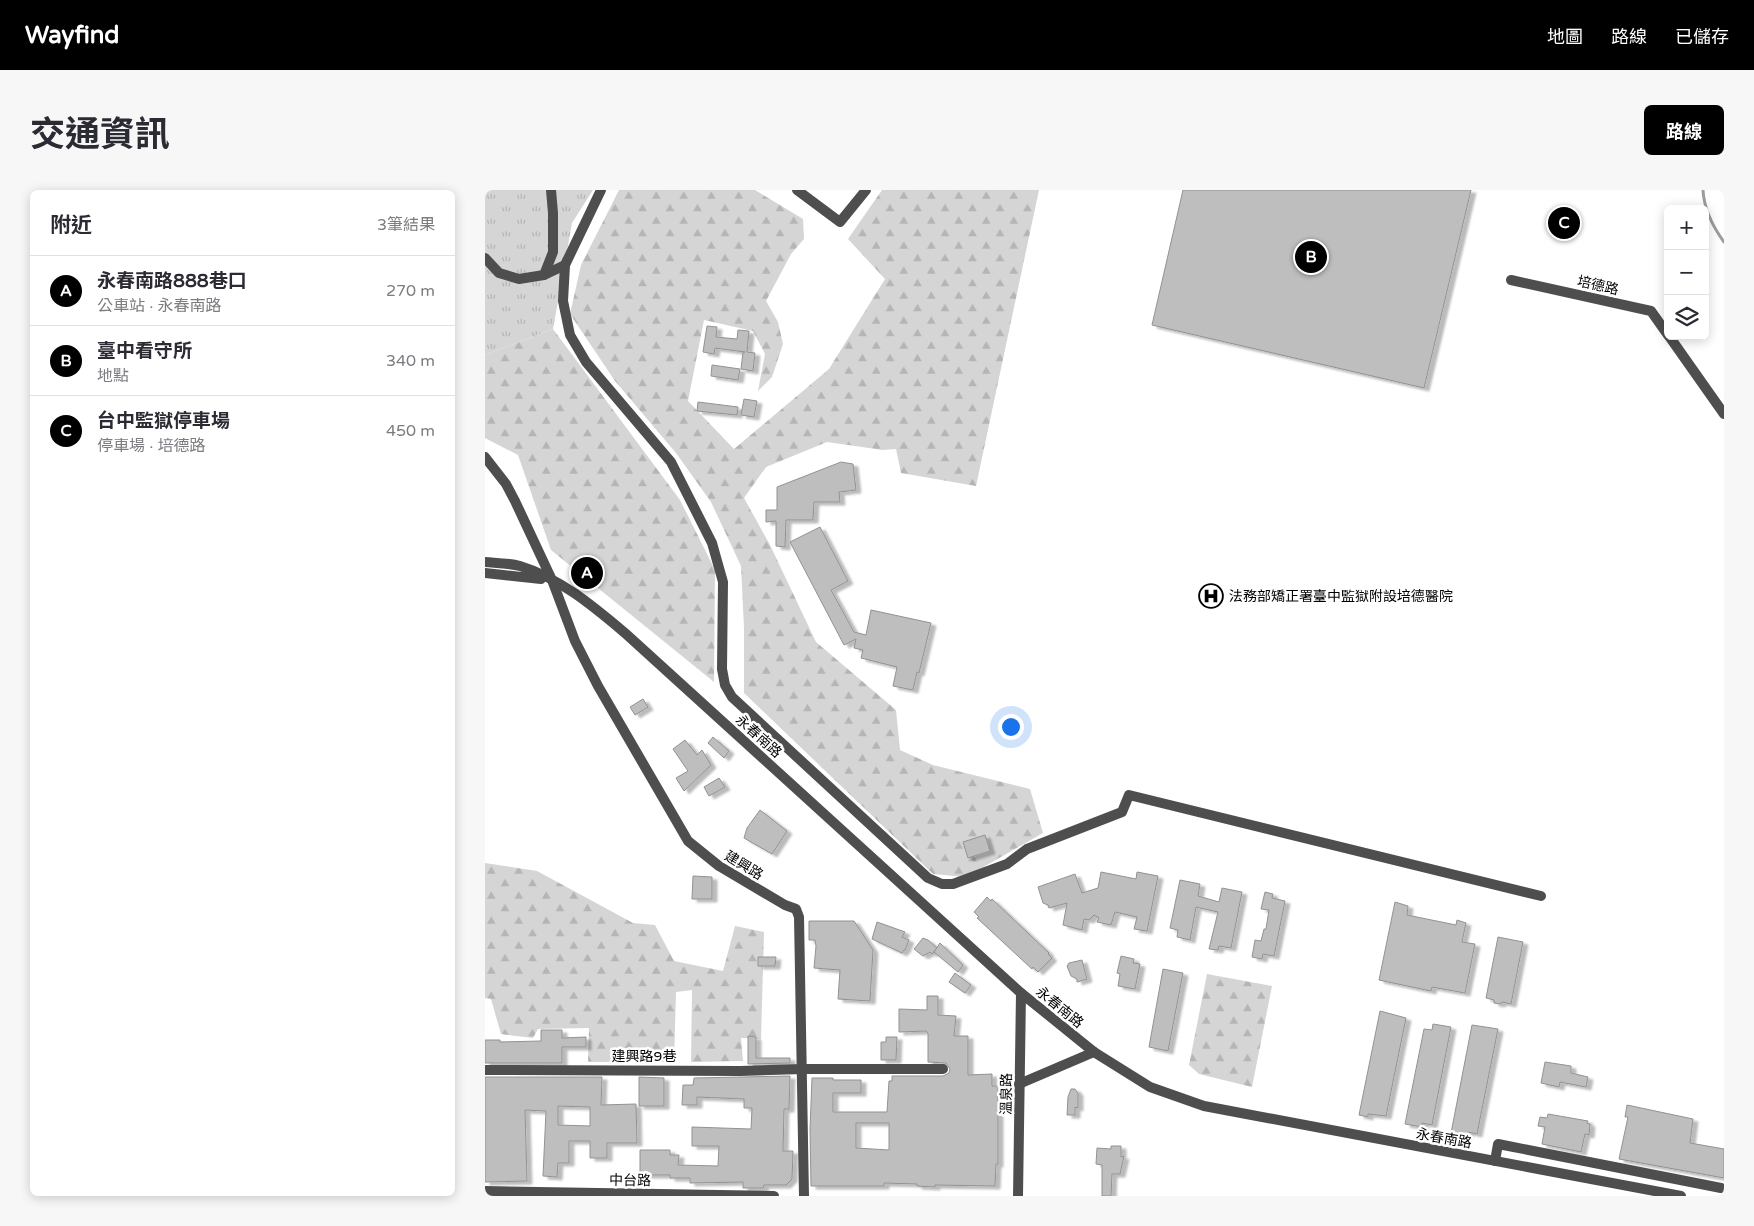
<!DOCTYPE html>
<html lang="zh-TW">
<head>
<meta charset="utf-8">
<style>
  body { margin:0; font-family:"Varela Round","Noto Sans TC",sans-serif; background:#f7f7f7; color:#2b2b33 }
  .controls { position:absolute; right:15px; top:15px; display:grid; overflow:hidden; border-radius:8px; box-shadow:0 2px 12px #0003 }
  .controls button { width:45px; height:45px; display:grid; place-items:center; padding:0; border:0; border-bottom:1px solid #e1e1e2; background:#fff; color:#2b2b33; font:25px sans-serif }
  .you { position:absolute; left:525px; top:536px; width:18px; height:18px; margin:-12px; border:4px solid #fff; border-radius:50%; background:#1a73e8; box-shadow:0 0 0 8px #1a73e833 }
  .badge { display:grid; place-items:center; width:32px; height:32px; border-radius:50%; background:#000; color:#fff; font-size:16px; font-weight:700 }
  .pin { position:absolute; translate:-50% -50%; border:2px solid #fff; box-shadow:0 1px 5px #0006 }
  .list { margin:0; padding:0; list-style:none }
  h2 { display:flex; justify-content:space-between; align-items:center; height:65px; margin:0; padding:0 20px; font-size:21px }
  h2 small { font-size:16px; font-weight:400; color:#7c7c81 }
  .list li { display:grid; grid-template-columns:32px 1fr auto; gap:15px; align-items:center; box-sizing:border-box; height:70px; padding:0 20px; border-top:1px solid #e1e1e2 }
  .list b { display:block; font-size:19px; white-space:nowrap }
  .list p { margin:0; font-size:16px; white-space:nowrap; color:#7c7c81 }
  .list em { font-size:16px; font-style:normal; color:#7c7c81 }
  .icon { flex:none; width:28px; height:28px; fill:none; stroke:currentColor; stroke-width:2; stroke-linecap:round; stroke-linejoin:round }
  .map { position:relative; flex:none; width:1239px; height:1006px; overflow:hidden; border-radius:8px }
  header { display:flex; align-items:center; gap:30px; box-sizing:border-box; height:70px; padding:0 25px; background:#000; color:#fff }
  header strong { font-size:24px }
  nav { display:flex; gap:28px; margin-inline-start:auto; font-size:18px }
  .intro { display:flex; align-items:center; justify-content:space-between; box-sizing:border-box; height:120px; padding:0 30px }
  h1 { margin:0; font-size:35px }
  .button { padding:12px 22px; border-radius:8px; background:#000; color:#fff; font-size:18px; font-weight:700 }
  main { display:flex; gap:30px; padding:0 30px }
  aside { flex:1; background:#fff; border-radius:8px; box-shadow:0 2px 12px #0003 }
  .map>svg:first-child { display:block }
  .grass { fill:url(#grass-tufts) }
  .forest { fill:url(#forest-firs) }
  .lines { fill:none; stroke-linecap:round; stroke-linejoin:round }
  .stream { stroke:#9c9c9c; stroke-width:3 }
  .building { fill:#bebebe; stroke:#929292; fill-rule:evenodd; filter:url(#shadow) }
  .minor { stroke:#4e4e4e; stroke-width:10 }
  .tertiary { stroke:#4e4e4e; stroke-width:10 }
  .labels { text-anchor:middle; stroke-width:5; stroke-linejoin:round; paint-order:stroke }
  .street-label { font-size:14px; fill:#000; stroke:#fff }
  .poi-label { font-size:14px; fill:#000; stroke:#fff; text-anchor:start }
</style>
</head>
<body>
<header>
<strong>Wayfind</strong>
<nav><a>地圖</a><a>路線</a><a>已儲存</a></nav>
</header>
<div class="intro"><h1>交通資訊</h1><a class="button">路線</a></div>
<main>
<aside>
<h2>附近<small>3筆結果</small></h2>
<ul class="list">
<li><span class="badge">A</span><div><b>永春南路888巷口</b><p>公車站 · 永春南路</p></div><em>270 m</em></li>
<li><span class="badge">B</span><div><b>臺中看守所</b><p>地點</p></div><em>340 m</em></li>
<li><span class="badge">C</span><div><b>台中監獄停車場</b><p>停車場 · 培德路</p></div><em>450 m</em></li>
</ul>
</aside>
<div class="map">
<svg width="1239" height="1006" viewBox="0 0 1239 1006">
  <defs>
    <pattern id="grass-tufts" width="24" height="20" patternUnits="userSpaceOnUse" patternTransform="scale(1.25)"><rect width="24" height="20" fill="#d5d5d5"/><path d="M3 7l-1-3M5 7V3M7 7l1-3M15 17l-1-3M17 17v-4M19 17l1-3" fill="none" stroke="#b5b5b5"/></pattern>
    <pattern id="forest-firs" width="22" height="20" patternUnits="userSpaceOnUse" patternTransform="scale(1.25)"><rect width="22" height="20" fill="#d5d5d5"/><path d="M5 1l3.5 6h-7zM16 11l3.5 6h-7z" fill="#b5b5b5"/></pattern>
    <filter id="shadow"><feDropShadow dx="5" dy="3" stdDeviation="1" flood-color="#0004"/></filter>
  </defs>
  <rect width="100%" height="100%" fill="#fff"/>
  <path class="grass" d="M0 0H108L87 33 68 139 0 165Z"/>
  <g class="forest">
    <path d="M134 0H270L318 29 319 49 306 64 281 111 293 132 298 154 287 187 273 201 280 164 268 141 219 130 203 211 249 259 344 179 400 89 363 49 397 0H554L491 296 416 283 411 259 398 260 342 252 281 277 259 308 285 355 331 452 411 520 415 560 448 575 545 599 558 643 481 687 448 684 259 503V438L256 376 226 312 191 263 130 191 85 124 96 75Z"/>
    <path d="M68 139 195 310 230 380 229 492 66 360 33 265 0 248V165Z"/>
    <path d="M0 673 52 681 148 733 170 735 189 771 238 781 250 736 279 742 276 849 256 848 258 871 206 872 207 800 191 802 189 872H103L104 838 53 839 48 848 16 844 6 809 0 808Z"/>
    <path d="M722 784 787 796 767 897 714 884 704 875Z"/>
  </g>
  <g class="lines">
    <path class="stream" d="M1218 0C1219 19 1228 37 1239 52"/>
  </g>
  <g class="building">
    <path d="M698 0H986L939 198 667 135Z"/>
    <path d="M222 136 232 137 231 147 252 149 253 140 264 141 262 162 270 163 268 181 256 179 258 162H260L230 158 229 164 218 162Z"/>
    <path d="M227 175 255 179 253 190 226 186Z"/>
    <path d="M259 209 272 211 269 227 256 225Z"/>
    <path d="M213 212 253 217 252 225 212 221Z"/>
    <path d="M356 272 368 274 371 300 354 302 355 312H329L328 330H301L300 357 291 356V331L281 332V320H292V297Z"/>
    <path d="M335 337 363 391 346 400 369 442 381 445 386 420 446 433 434 483 432 482 428 500 408 496 412 477 376 468 378 460 369 458 371 449 359 455 305 352Z"/>
    <path d="M158 509 163 517 150 525 145 517Z"/>
    <path d="M228 547 244 561 239 568 223 553Z"/>
    <path d="M200 550 212 565 217 560 226 575 199 601 191 588 203 581 188 559Z"/>
    <path d="M234 588 240 597 224 606 219 597Z"/>
    <path d="M275 620 302 641 287 664 259 648 262 638Z"/>
    <path d="M500 645 505 661 483 668 478 652Z"/>
    <path d="M616 682 651 689 652 682 673 686 662 741 649 739 652 727 630 722 626 735 612 732 614 728 609 725 604 730 599 729 597 740 578 735 582 713 564 718 563 715 558 713 553 697 590 684 597 703 613 698Z"/>
    <path d="M208 686 227 687V709H207Z"/>
    <path d="M695 690 715 694 713 706 734 712 737 698 757 702 746 758 734 756 733 760 724 759 733 722 711 717 705 750 692 747 693 740 685 738Z"/>
    <path d="M780 702 788 704 787 708 800 711 789 766 778 764 777 769 767 767 770 750 776 751 779 739H781L784 720 776 719Z"/>
    <path d="M502 707 506 711 507 709 564 763 563 764 567 768 553 782 548 777 547 779 492 728 494 727 489 722Z"/>
    <path d="M910 712 923 716 922 725 971 735 972 730 981 733 977 752 990 754 980 803 947 797 946 801 894 790Z"/>
    <path d="M324 731H369L388 760 385 811 353 809 355 780 329 778 331 756 330 750H324Z"/>
    <path d="M392 732 420 742 417 747 424 750 420 760H419L417 763 387 749Z"/>
    <path d="M1013 747 1038 752 1026 814 1017 812 1015 814 1009 813V810L1001 808Z"/>
    <path d="M438 748 443 750 452 758 447 764 445 762 438 766 429 759Z"/>
    <path d="M455 753 478 775 473 782 449 762Z"/>
    <path d="M636 766 649 769 648 773 655 774 650 799 633 796 635 784 632 783Z"/>
    <path d="M273 767H291L290 776H273Z"/>
    <path d="M597 770 602 789 592 792V789L586 786 582 776 584 773Z"/>
    <path d="M678 779 698 783 683 861 664 857Z"/>
    <path d="M470 783 486 795 480 803 464 792Z"/>
    <path d="M442 806H453V825L471 826 469 846H483V885L507 884V896H513V974H511L510 996 450 995V997L432 996V994L399 993V996H326L325 939 327 888H348V890H376V903H348V922H402L404 891H407V886H458L464 883 465 879 461 873 443 872V843L441 841 414 842V819L442 820ZM371 933H404V960L371 958Z"/>
    <path d="M895 821 921 828 901 926 883 924V927L874 925Z"/>
    <path d="M948 834 966 837 947 935 937 933V937L920 934 939 839 947 840Z"/>
    <path d="M987 835 1013 839 992 944 983 942 982 946 966 943Z"/>
    <path d="M56 840H77V848L101 847V857H77V873H0V850H15V852L56 851Z"/>
    <path d="M263 846 271 847V868H305V873L263 874Z"/>
    <path d="M401 847H412L411 870H396V852H401Z"/>
    <path d="M1060 872 1086 876V883L1103 887 1101 897 1075 892 1074 897 1056 893Z"/>
    <path d="M305 886 304 919H299L298 961H308L307 989 301 995H279L278 998H258V992L205 993V988H185V985H155V960H185V965H194L193 975 233 976 234 956H207V937L266 939 267 918H259V909L212 907V915H197L198 895H208L209 888Z"/>
    <path d="M0 887H117L116 915 151 914 152 953H122V968H105V951H84V973H73L72 987 58 986 61 921 40 920 42 991 0 992ZM73 916 105 917V936L73 935Z"/>
    <path d="M154 887 179 888V916H154Z"/>
    <path d="M586 899H590L593 903V918L590 917V925H582L583 907Z"/>
    <path d="M1142 915 1208 929 1205 953 1239 959V988L1134 969 1143 927H1140Z"/>
    <path d="M1063 924 1103 931 1102 933 1105 934 1104 945 1100 944 1096 962 1057 954 1060 937 1053 936 1055 927 1062 928Z"/>
    <path d="M626 956H636V967L639 966 635 984H627L626 1006H617V975L611 974 612 958 626 959Z"/>
  </g>
  <g class="lines">
    <g class="minor">
      <path d="M116 0 80 75 78 111 85 145 101 172 186 272 227 353 238 392 237 479 240 495 247 507 443 688 457 694H468L522 674 542 659 637 622 644 605 1056 706"/>
      <path d="M312 0 355 32 381 0"/>
      <path d="M0 68 14 83 34 89 59 85 80 75"/>
      <path d="M59 85 68 62V23L66 0"/>
      <path d="M1026 90 1166 121 1183 145"/>
      <path d="M1184 146 1239 224"/>
      <path d="M0 267 21 294 30 311 67 390 90 451 113 496 203 651 234 676 300 715 311 719 314 727 319 1006"/>
      <path d="M0 880 255 881 318 879H458"/>
      <path d="M534 894 609 862"/>
      <path d="M1010 971 1013 954 1236 998"/>
      <path d="M0 1001 289 1006"/>
      <path d="M533 1006 536 803"/>
    </g>
    <g class="tertiary">
      <path d="M0 372C11 373 24 373 35 376 75 388 109 417 140 443L536 803 609 862 665 897 719 916 1196 1006"/>
      <path d="M0 383 56 389"/>
    </g>
  </g>
  <defs>
    <g id="hospital-ring" transform="scale(1.25)"><circle r="9.5" fill="#fff" stroke="#000" stroke-width="1.5"/><path d="M-5-5h3v3.5h4V-5h3V5h-3V1.5h-4V5h-3Z" fill="#000"/></g>
  </defs>
  <g fill-rule="evenodd">
    <use href="#hospital-ring" x="726" y="406"/>
  </g>
  <g class="labels">
    <g class="street-label">
      <text transform="translate(1113 95) rotate(13)" y="5">培德路</text>
      <text transform="translate(274 546) rotate(42)" y="5">永春南路</text>
      <text transform="translate(259 675) rotate(31)" y="5">建興路</text>
      <text transform="translate(575 817) rotate(39)" y="5">永春南路</text>
      <text x="159" y="871">建興路9巷</text>
      <text transform="translate(521 904) rotate(-89)" y="5">溫泉路</text>
      <text transform="translate(959 948) rotate(10)" y="5">永春南路</text>
      <text transform="translate(145 990) rotate(1)" y="5">中台路</text>
    </g>
    <g class="poi-label">
      <text x="744" y="411">法務部矯正署臺中監獄附設培德醫院</text>
    </g>
  </g>
</svg>
<div class="controls">
<button>+</button>
<button>−</button>
<button><svg class="icon" aria-label="layers" viewBox="0 0 24 24"><path d="M12 4l9 5-9 5-9-5zM3 14l9 5 9-5"/></svg></button>
</div>
<div class="you"></div>
<div class="pin badge" style="left:102px;top:383px">A</div>
<div class="pin badge" style="left:826px;top:67px">B</div>
<div class="pin badge" style="left:1079px;top:33px">C</div>
</div>
</main>
</body>
</html>
